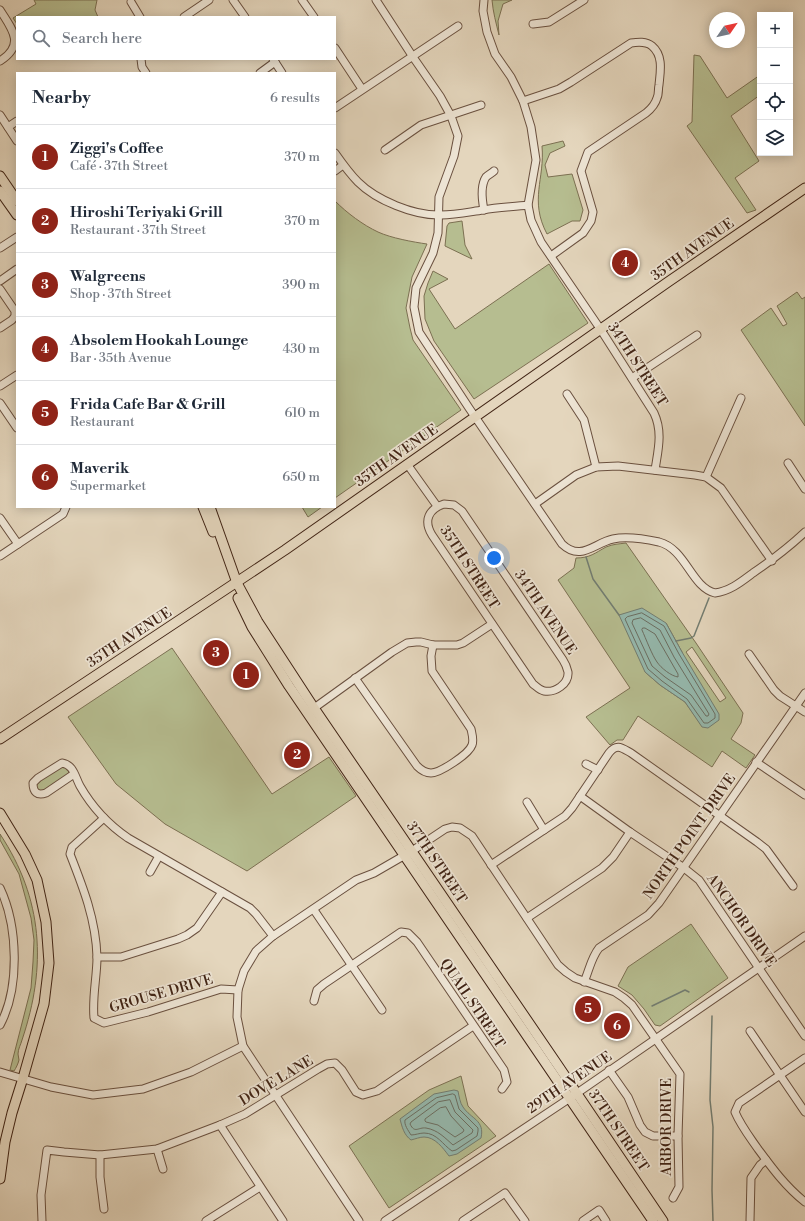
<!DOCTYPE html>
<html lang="en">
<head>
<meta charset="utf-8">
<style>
  body { margin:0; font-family:"Libre Bodoni",serif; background:#f2f2f3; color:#1f2937 }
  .controls { position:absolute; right:12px; top:12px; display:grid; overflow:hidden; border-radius:0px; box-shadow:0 2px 10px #0003 }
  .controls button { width:36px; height:36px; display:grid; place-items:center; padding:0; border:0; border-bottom:1px solid #e0e1e3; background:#fff; color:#1f2937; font:20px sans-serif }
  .compass { position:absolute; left:709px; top:12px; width:36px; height:36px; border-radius:50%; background:#fff; box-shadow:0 2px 10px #0003; rotate:56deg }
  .you { position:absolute; left:494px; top:558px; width:14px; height:14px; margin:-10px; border:3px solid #fff; border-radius:50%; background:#1a73e8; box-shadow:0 0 0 6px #1a73e833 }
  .badge { display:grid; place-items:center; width:26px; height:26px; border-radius:50%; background:#8f2418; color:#fff; font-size:13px; font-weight:700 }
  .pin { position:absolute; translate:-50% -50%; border:2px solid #fff; box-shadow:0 1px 4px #0006 }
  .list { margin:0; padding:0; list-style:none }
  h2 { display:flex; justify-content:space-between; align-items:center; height:52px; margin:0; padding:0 16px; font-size:17px }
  h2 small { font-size:13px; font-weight:400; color:#747a83 }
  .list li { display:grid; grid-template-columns:26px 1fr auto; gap:12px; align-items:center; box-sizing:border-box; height:64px; padding:0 16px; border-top:1px solid #e0e1e3 }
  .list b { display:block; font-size:15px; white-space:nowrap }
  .list p { margin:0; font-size:13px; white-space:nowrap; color:#747a83 }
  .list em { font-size:13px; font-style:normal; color:#747a83 }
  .icon { flex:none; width:22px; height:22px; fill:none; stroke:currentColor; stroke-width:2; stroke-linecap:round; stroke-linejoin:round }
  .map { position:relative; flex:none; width:805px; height:1221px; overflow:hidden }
  .search { position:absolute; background:#fff; box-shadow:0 2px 10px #0003; left:16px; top:16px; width:320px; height:44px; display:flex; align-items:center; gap:10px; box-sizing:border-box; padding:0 14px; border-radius:0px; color:#747a83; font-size:15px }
  .panel { position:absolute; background:#fff; box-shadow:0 2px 10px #0003; left:16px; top:72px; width:320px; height:436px; border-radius:0px }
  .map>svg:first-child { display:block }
  .green { fill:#b6bd90; stroke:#7c7052; fill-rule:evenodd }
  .water { fill:#95b9ae; stroke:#737d71 }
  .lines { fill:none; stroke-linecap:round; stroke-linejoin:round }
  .shore { stroke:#6b6e62; stroke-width:1 }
  .stream { stroke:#737d71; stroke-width:1.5 }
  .minor-casing { stroke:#6a503f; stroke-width:9 }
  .major-casing { stroke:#412415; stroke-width:11 }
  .minor { stroke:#ede4d4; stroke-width:7 }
  .major { stroke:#e4d6bd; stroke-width:9 }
  .labels { text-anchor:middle; stroke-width:3.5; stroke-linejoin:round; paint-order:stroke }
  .street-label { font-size:14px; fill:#412415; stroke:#ede4d4 }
</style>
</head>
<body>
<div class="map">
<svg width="805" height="1221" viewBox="0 0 805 1221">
  <rect width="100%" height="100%" fill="#e4d6bd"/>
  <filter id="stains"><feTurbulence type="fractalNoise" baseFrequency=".005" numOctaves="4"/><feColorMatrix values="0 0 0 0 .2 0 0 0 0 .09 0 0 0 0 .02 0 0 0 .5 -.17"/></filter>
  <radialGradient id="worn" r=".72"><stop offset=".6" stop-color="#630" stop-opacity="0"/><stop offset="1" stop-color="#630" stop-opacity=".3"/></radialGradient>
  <g class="green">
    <path d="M34 0H97L95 10 98 17H17V24L13 18 36 4Z"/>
    <path d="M492 0H512L503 4 498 21 499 35C496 23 493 12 492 0Z"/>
    <path d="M694 55 700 56 727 98 760 75V95L731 116 759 161 735 178 756 210 747 213 687 126 692 122Z"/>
    <path d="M563 141 565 146 550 153 545 165 548 177 572 174 583 210 580 221H572L547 234C529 200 545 179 542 146Z"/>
    <path d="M335 201C347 213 363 225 378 232 391 238 413 242 427 244L412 277 406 308 410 328 413 340 461 410 335 498Z"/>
    <path d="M462 221 465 245 472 259 445 246 447 226 449 223Z"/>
    <path d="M549 264 588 323 474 399 434 341 425 319 424 296 428 283 433 271 448 279 429 289 455 329Z"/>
    <path d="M797 292 802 299 805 297V426L741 330 771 308 783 326 787 324 777 306Z"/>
    <path d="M302 507H322L308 517Z"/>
    <path d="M626 543 696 643 743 713 741 723 731 739 755 755 746 768 722 751 712 767 638 716 623 740H617L610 745 586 717 630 688 558 580 574 568 576 558C590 558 595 553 606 547 613 544 619 544 626 543ZM666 623 682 652 702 726 685 702 660 685 645 672ZM692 647 726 698 720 702 686 652Z"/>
    <path d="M172 648 272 794 329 757 356 796 247 871 165 824 116 784 68 717Z"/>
    <path d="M62 766H65L69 770 68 775 45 791H40L36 787 38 782Z"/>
    <path d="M0 834C43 899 47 966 22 1040 21 1044 18 1049 18 1054 18 1056 19 1058 19 1060 18 1064 16 1068 14 1071L10 1070 31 988 33 962 34 940 31 918 19 874 0 840Z"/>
    <path d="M691 924 728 978 660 1026 655 1025 644 1009 632 995 618 986 628 967Z"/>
    <path d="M461 1076 468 1106 496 1136 389 1208 349 1146 429 1090Z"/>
  </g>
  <g class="water">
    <path d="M642 608 666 623 682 652 719 714V720L708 728 702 727 685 702 660 685 645 672 619 615Z"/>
    <path d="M454 1090 458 1091C459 1096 460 1103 463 1107 471 1119 485 1120 481 1138L457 1154 449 1156C443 1148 435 1137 424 1137 420 1137 415 1139 411 1140 404 1135 402 1127 400 1119L434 1094Z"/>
  </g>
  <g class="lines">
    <g class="shore">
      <path d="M642 613 664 626 679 654 715 714V718L708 723H704L687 699 662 681 648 669 625 619 627 617Z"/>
      <path d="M641 618 660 630 674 657 709 714 708 716H706L691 695 665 677 652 666 632 623 633 620Z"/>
      <path d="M643 628H645L655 634 678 674V677C671 676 661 668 657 662 652 655 646 639 642 630Z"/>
      <path d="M453 1094 455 1095 459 1109 478 1128V1131L477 1136 456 1150 452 1151C443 1145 437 1133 424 1133 420 1133 415 1135 411 1135 408 1130 404 1125 405 1120L436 1098Z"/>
      <path d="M450 1100 455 1112 473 1130 472 1133 453 1145C445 1138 438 1130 426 1128 418 1127 415 1134 410 1124L411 1122 438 1102Z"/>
      <path d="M446 1107 451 1116 464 1130 463 1132 455 1137 438 1125 426 1122 425 1121V1119L440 1108Z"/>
    </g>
    <g class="stream">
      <path d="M586 557 593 579 619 615"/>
      <path d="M676 641 691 638 694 636 709 598"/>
      <path d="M652 1006 685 990 689 992"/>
      <path d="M712 1016 710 1100 713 1127 712 1190 713 1221"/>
    </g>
    <g class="minor-casing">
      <g id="minor">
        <path d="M233 0 245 17"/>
        <path d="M302 0 314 17"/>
        <path d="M376 0 413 57 440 96 451 116 458 136 454 156 439 197 438 233 433 253 416 288 414 307 419 332 469 408 562 544C581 562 594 543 613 539 627 536 645 539 659 542 686 549 691 587 715 593 730 591 741 582 753 573 772 560 788 548 805 532"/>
        <path d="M484 0 483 11 487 32 495 54 511 77 523 101 531 127 536 160 528 205 531 220 541 242 601 330 654 413C663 432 658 450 655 470"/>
        <path d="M131 2 140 17"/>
        <path d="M0 10C13 30 25 45 0 61"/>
        <path d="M184 17 209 0"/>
        <path d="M533 24 549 22 584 0"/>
        <path d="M335 48 362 89"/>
        <path d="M141 59 142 67 146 73"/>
        <path d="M273 59 282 73"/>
        <path d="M260 73 275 62"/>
        <path d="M523 101 559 89 571 82 631 43C638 42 646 41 652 46 664 56 660 73 659 85 658 89 659 94 657 98 655 105 651 109 646 113L588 152 581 171 593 212 591 221 583 233 551 256"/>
        <path d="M335 108 458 26"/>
        <path d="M0 115 17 141"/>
        <path d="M8 127 17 121"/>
        <path d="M385 150 421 125 481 105"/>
        <path d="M335 153C342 163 349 173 358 182 376 200 414 216 441 215 455 215 469 212 483 210 498 207 513 207 528 205"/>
        <path d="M335 171 343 165"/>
        <path d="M484 210C482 200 480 186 486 177 488 175 492 173 494 171"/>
        <path d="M0 248 17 237"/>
        <path d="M0 281 17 269"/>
        <path d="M0 289 15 311V316L12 320 0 328"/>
        <path d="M632 378 697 335"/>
        <path d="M0 386 17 375"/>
        <path d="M567 394 584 420 596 467"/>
        <path d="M0 403 17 428"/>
        <path d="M788 463 805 489"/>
        <path d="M407 464 437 506"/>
        <path d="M706 477 741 398"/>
        <path d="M444 504 454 505 462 511 563 660C565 663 567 668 568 672 569 684 555 693 544 691 539 690 536 686 533 684L432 535C423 520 429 509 444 504Z"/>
        <path d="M535 504 576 475 596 467 618 466 695 475 706 477 721 488 772 561"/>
        <path d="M0 518 18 544"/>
        <path d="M0 556 63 514 66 507"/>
        <path d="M749 654 774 690 780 696 805 712"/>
        <path d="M355 678 417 766C421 770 425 773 431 773 440 773 469 754 472 745 474 740 472 734 471 729L432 671 431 656 433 645"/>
        <path d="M310 711 392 652 407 643 416 642H421L433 645H457L463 643 492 624"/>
        <path d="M756 762 805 795"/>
        <path d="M586 764 598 770"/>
        <path d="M74 774 46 793C37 796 33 792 33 783L38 778 62 763C74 765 75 777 80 786 92 807 109 825 128 838L250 908 256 914 273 936"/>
        <path d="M580 796 630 832 684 868 699 880 805 1036"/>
        <path d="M527 802 544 830"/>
        <path d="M104 818 72 847 70 854C83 887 96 920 97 957 97 977 92 997 94 1018L104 1023 148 1012 221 989 238 990"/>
        <path d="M491 865 565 816 572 808 609 753C617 743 622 748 631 753L757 842 766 849 793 886"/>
        <path d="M150 872 159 856"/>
        <path d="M0 888C18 926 20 988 0 1025"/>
        <path d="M314 910 382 1010"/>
        <path d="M527 918 602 868 613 857 630 832"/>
        <path d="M97 957H121L178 939 187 935 197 928 222 892"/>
        <path d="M584 982C589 971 591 958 599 948L648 915 659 903 805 693"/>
        <path d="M314 1001 317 990 324 984 401 932 408 933 417 942 504 1070 507 1082 502 1089"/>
        <path d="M750 1031 805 1112"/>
        <path d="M805 1058 739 1103 735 1112C741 1126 749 1136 758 1149 772 1168 786 1187 805 1202"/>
        <path d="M609 1070 628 1097 640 1125 645 1132 653 1136H678"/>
        <path d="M0 1072 51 1087 93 1095 143 1089 191 1072 243 1046"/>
        <path d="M220 1125 283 1221"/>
        <path d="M157 1149 163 1169"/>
        <path d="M100 1155V1177L104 1209"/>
        <path d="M42 1221 41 1195 47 1150 64 1152 100 1155 157 1149 220 1125 245 1114 318 1069 327 1064 335 1063 342 1070 356 1092 363 1095 377 1091 473 1026"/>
        <path d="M206 1221 260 1187"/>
        <path d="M359 1221 243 1046 237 1017 238 990 244 971 256 951 273 936 356 880 374 873 412 851 445 829 452 827 460 828 472 836 558 965 566 972 575 978 615 992 624 998 632 1005 680 1074 678 1136 679 1187 673 1198"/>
        <path d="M385 1221 570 1098 805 936"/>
        <path d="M463 1221 505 1193 525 1221"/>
        <path d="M583 1221 599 1210 606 1221"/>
        <path d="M750 1221 751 1178 760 1165 766 1160"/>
      </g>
    </g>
    <g class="major-casing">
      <g id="major">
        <path d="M0 176 17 201"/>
        <path d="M0 191 17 215"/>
        <path d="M203 507 213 532"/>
        <path d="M210 507 237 583 258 622 314 708 557 1064 663 1221"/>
        <path d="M238 598 252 627 289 686 653 1221"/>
        <path d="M0 739 285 550 668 282 805 188"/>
        <path d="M0 813 25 854 37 880 46 922 49 963 44 1004 23 1078 12 1113 5 1142 0 1179"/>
      </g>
    </g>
    <use href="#minor" class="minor"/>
    <use href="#major" class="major"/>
  </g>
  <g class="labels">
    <g class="street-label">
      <text transform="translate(692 249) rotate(-35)" y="5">35TH AVENUE</text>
      <text transform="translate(638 364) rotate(57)" y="5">34TH STREET</text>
      <text transform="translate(396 455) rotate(-35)" y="5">35TH AVENUE</text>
      <text transform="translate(470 567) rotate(57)" y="5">35TH STREET</text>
      <text transform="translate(546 612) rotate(56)" y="5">34TH AVENUE</text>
      <text transform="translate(129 637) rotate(-33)" y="5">35TH AVENUE</text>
      <text transform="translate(689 836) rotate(-55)" y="5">NORTH POINT DRIVE</text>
      <text transform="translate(437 862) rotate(56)" y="5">37TH STREET</text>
      <text transform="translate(742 920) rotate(55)" y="5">ANCHOR DRIVE</text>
      <text transform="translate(161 993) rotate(-16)" y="5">GROUSE DRIVE</text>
      <text transform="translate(473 1003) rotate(56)" y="5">QUAIL STREET</text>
      <text transform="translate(276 1080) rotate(-31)" y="5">DOVE LANE</text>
      <text transform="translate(569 1082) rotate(-34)" y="5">29TH AVENUE</text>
      <text transform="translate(666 1127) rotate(-90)" y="5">ARBOR DRIVE</text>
      <text transform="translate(619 1130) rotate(56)" y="5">37TH STREET</text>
    </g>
  </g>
  <rect width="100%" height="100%" filter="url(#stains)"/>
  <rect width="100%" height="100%" fill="url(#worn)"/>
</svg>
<div class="controls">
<button>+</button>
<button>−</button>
<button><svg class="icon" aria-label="locate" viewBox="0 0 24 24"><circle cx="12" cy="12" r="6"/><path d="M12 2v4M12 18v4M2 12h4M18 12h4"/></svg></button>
<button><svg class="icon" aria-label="layers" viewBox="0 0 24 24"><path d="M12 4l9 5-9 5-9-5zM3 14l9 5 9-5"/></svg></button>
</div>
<svg class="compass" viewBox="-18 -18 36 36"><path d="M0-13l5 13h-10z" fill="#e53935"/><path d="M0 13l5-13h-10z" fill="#747a83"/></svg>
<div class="you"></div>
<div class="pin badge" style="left:246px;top:675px">1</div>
<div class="pin badge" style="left:297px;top:755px">2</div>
<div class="pin badge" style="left:216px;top:653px">3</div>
<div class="pin badge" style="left:625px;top:263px">4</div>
<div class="pin badge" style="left:588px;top:1009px">5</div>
<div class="pin badge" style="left:617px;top:1026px">6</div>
<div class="search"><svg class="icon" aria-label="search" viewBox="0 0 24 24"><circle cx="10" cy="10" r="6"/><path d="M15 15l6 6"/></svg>Search here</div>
<section class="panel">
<h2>Nearby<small>6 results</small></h2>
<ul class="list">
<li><span class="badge">1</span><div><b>Ziggi's Coffee</b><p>Café · 37th Street</p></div><em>370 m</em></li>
<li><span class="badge">2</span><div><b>Hiroshi Teriyaki Grill</b><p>Restaurant · 37th Street</p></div><em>370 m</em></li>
<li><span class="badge">3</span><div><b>Walgreens</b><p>Shop · 37th Street</p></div><em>390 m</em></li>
<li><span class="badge">4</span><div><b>Absolem Hookah Lounge</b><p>Bar · 35th Avenue</p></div><em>430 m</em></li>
<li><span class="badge">5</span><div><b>Frida Cafe Bar &amp; Grill</b><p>Restaurant</p></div><em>610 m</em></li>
<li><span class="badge">6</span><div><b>Maverik</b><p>Supermarket</p></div><em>650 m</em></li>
</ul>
</section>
</div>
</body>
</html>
